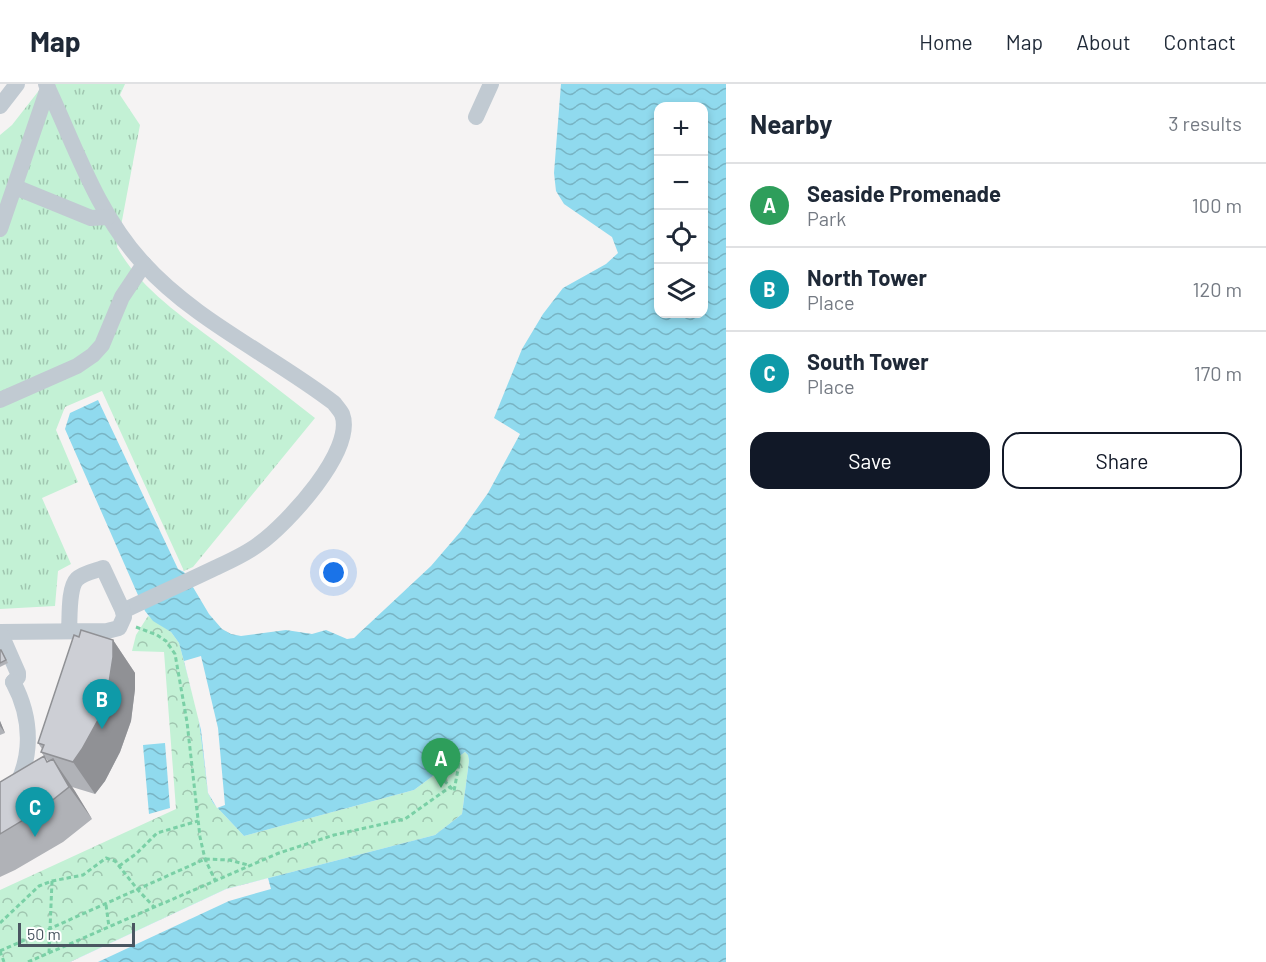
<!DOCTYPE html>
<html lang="en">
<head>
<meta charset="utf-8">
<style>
  body { margin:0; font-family:Barlow,sans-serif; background:#f2f2f3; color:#1f2937 }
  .controls { position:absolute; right:18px; top:18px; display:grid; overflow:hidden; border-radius:12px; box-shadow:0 3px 9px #0003 }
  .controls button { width:54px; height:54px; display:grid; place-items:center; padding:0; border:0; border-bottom:2px solid #e0e1e3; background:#fff; color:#1f2937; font:30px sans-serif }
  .scale { position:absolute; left:18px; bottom:15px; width:117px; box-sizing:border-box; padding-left:6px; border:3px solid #4a5661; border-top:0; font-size:16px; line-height:21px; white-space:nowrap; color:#4a5661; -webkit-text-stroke:4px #fff; paint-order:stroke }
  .you { position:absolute; left:334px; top:489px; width:21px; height:21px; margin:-15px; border:4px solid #fff; border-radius:50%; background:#1a73e8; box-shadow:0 0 0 9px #1a73e833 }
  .badge { display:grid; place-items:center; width:39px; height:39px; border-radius:50%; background:#111827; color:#fff; font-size:20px; font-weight:700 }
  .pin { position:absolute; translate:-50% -50px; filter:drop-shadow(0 2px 3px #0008) }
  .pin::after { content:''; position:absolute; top:32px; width:21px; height:18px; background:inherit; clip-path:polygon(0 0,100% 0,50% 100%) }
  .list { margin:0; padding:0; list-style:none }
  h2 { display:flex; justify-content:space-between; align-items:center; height:78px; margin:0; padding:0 24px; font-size:26px }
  h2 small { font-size:20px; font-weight:400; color:#747a83 }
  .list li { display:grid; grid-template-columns:39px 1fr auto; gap:18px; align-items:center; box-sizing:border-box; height:84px; padding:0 24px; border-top:2px solid #e0e1e3 }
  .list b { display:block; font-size:22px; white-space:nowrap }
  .list p { margin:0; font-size:20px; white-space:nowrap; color:#747a83 }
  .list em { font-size:20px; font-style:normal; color:#747a83 }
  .actions { display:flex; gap:12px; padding:18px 24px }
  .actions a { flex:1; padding:14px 0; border:2px solid #111827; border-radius:18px; text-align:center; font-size:21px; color:#111827 }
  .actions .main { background:#111827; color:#fff }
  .icon { flex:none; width:33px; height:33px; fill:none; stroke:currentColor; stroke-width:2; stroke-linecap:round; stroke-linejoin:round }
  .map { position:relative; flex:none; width:726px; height:878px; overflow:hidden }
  header { display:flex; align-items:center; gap:36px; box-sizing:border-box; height:84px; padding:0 30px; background:#fff; border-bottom:2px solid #e0e1e3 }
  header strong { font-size:28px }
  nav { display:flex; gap:33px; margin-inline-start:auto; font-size:21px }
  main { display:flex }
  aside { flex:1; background:#fff }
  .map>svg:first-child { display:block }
  .grass { fill:url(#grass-tufts) }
  .park { fill:url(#park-crowns) }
  .water { fill:url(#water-waves); fill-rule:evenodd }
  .pier { fill:#f5f3f3 }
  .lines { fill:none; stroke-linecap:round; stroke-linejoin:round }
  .path { stroke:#7ad0a6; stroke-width:3; stroke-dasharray:4.5 3; stroke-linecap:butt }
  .minor { stroke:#c1cad2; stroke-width:16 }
  .wall { fill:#b0b2b7 }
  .shaded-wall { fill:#909195 }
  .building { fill:#cdcfd5; stroke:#909195; stroke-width:1.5 }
</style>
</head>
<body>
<header>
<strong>Map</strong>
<nav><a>Home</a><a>Map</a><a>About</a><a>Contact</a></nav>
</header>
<main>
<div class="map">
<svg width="726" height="878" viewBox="0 0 726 878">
  <defs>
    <pattern id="grass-tufts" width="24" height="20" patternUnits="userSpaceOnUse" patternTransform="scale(1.5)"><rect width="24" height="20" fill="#c3f1d5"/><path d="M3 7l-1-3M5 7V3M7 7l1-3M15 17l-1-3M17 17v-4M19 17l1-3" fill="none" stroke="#a0c6b0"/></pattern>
    <pattern id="park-crowns" width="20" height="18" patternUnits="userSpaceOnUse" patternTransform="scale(1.5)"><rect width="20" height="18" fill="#c3f1d5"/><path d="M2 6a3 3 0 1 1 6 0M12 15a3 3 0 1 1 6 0" fill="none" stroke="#a0c6b0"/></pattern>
    <pattern id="water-waves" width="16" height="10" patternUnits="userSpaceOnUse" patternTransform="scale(1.5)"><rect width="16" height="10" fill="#90daee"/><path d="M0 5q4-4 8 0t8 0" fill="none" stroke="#78b4c4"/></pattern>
  </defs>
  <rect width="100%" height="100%" fill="#f5f3f3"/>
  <path class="grass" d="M44 0H125L120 11 140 41 117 163C139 203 180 231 216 258 249 283 282 308 315 334L193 483 184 487 102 307 65 323 56 346 78 398 42 414 71 480 58 487 55 522 0 525V51L12 41Z"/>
  <path class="park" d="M148 532 171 548 179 559 198 630 208 709 213 719 244 752 414 706 465 668 468 671 469 677 462 730 435 751 226 805 70 878H0V806L176 725 164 568 132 567 136 551Z"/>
  <g class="water">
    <path d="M561 0H726V878H70L226 805 435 751 462 730 469 677 468 671 465 668 414 706 244 752 213 719 208 709 198 630 179 559 171 548 153 537 145 527 65 345 70 329 98 316 178 485 184 488 209 530 222 545 231 550 241 552 286 546 312 550 326 546 347 555 354 554 431 482 461 447 488 409 520 350 494 334 522 265 543 230 563 204 606 180 618 169 612 153 564 120 556 107 554 89ZM658 22H704V230H658Z"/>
    <path d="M165 659 170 724 149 730 143 661Z"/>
  </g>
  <g class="pier">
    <path d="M201 572 218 644 225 721 217 724 208 709 201 646 184 577Z"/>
    <path d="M268 794 271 805 229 817 98 878H70L226 805Z"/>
  </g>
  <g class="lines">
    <g class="path">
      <path d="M136 543 157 551 166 557 175 570 187 638 200 753 205 775 215 796"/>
      <path d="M459 680 454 707 440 692Z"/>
      <path d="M119 782 136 770 157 749 198 737"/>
      <path d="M106 821 109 843"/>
      <path d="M0 839 39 802 52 797 83 791 106 774 115 777 138 806 154 823"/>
      <path d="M0 867 205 775 229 776 248 781"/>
      <path d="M0 867 4 878"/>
      <path d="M49 869 52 797"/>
      <path d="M28 878 279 769 334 751 405 735 450 703"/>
    </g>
    <g class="minor">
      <path d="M46 0C75 61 96 128 143 179 194 236 273 272 334 319 336 322 340 326 342 330 356 366 287 440 259 460 246 470 230 477 215 484 184 499 154 512 123 527"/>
      <path d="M0 22 17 0"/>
      <path d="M476 33 491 0"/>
      <path d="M15 103 91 134 108 133"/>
      <path d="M0 145 48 4"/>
      <path d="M0 316 77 282 93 271 102 261 122 213 144 180"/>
      <path d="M0 548 107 547 119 544 124 533 123 527 103 484C95 487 83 489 77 495 68 504 70 535 69 547"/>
      <path d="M0 548 18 589V593L13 598"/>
      <path d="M0 723C34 689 35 639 13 598"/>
    </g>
  </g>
  <g class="wall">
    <path d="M79 553 113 556 135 589V605L131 637 120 668 105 697 95 710 72 703 92 735 63 758 15 786 0 793V698L48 677 41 668 42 665 38 659Z"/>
    <path d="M0 566H1L3 569 8 579 0 583Z"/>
    <path d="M0 637 5 649 0 651Z"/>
  </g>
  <g class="shaded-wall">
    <path d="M113 556 135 589V605L131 637 120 668 105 697 95 710 73 678Z"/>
    <path d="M0 637 5 649 0 642Z"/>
    <path d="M53 675 75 707 92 735 69 703Z"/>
  </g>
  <g class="building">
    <path d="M81 546 113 556V573L108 605 98 636 82 665 73 678 41 668 44 661 38 659 74 551 79 553Z"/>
    <path d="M0 566H1L6 576 0 579Z"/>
    <path d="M44 672 47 678 53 675 69 703 40 726 0 750V698Z"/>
  </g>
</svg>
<div class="controls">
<button>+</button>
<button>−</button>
<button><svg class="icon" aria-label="locate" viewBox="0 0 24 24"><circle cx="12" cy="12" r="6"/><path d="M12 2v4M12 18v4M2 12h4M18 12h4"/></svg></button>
<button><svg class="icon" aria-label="layers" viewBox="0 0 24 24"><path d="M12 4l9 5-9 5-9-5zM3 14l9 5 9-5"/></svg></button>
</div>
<div class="scale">50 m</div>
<div class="you"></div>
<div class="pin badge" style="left:441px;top:704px;background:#2e9e5b">A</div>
<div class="pin badge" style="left:102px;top:645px;background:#0f9aa8">B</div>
<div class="pin badge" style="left:35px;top:753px;background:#0f9aa8">C</div>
</div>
<aside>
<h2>Nearby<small>3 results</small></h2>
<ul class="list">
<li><span class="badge" style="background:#2e9e5b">A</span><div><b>Seaside Promenade</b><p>Park</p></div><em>100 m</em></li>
<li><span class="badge" style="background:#0f9aa8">B</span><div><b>North Tower</b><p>Place</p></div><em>120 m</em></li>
<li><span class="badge" style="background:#0f9aa8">C</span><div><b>South Tower</b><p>Place</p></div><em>170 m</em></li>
</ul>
<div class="actions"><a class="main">Save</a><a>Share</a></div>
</aside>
</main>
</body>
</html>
